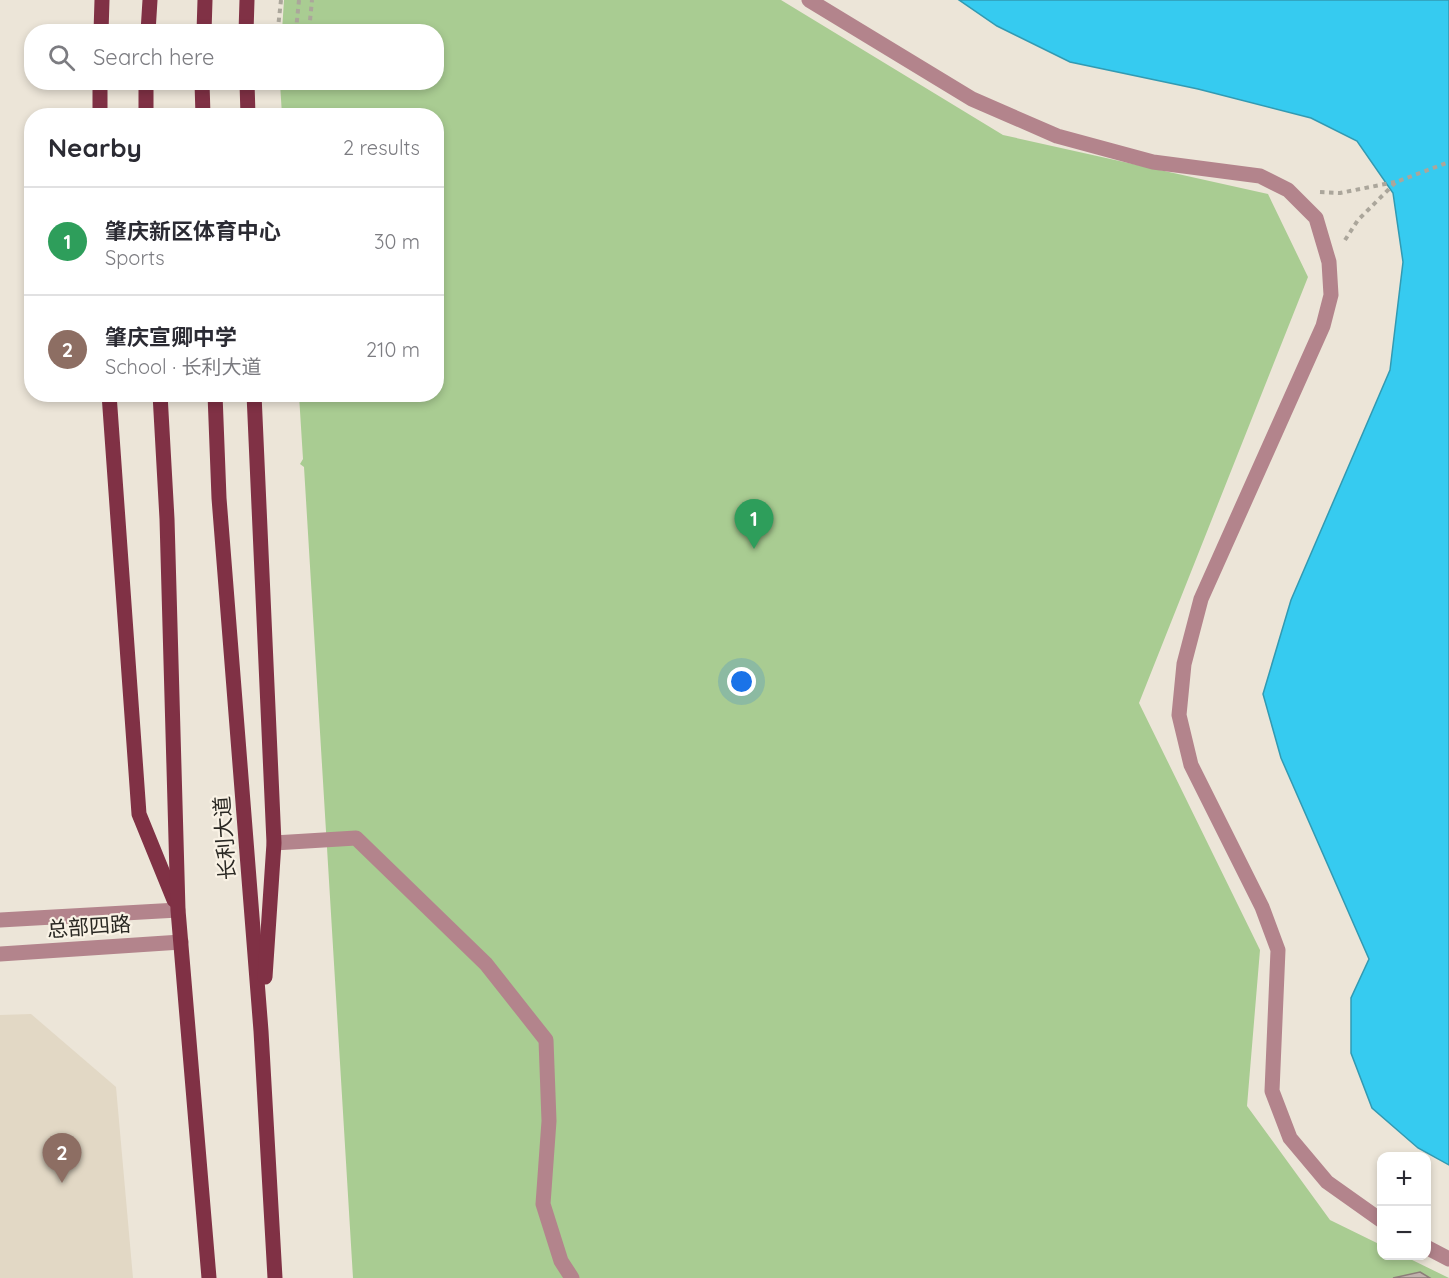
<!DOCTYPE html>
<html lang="en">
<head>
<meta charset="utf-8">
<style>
  body { margin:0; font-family:Quicksand,"Noto Sans SC",sans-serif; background:#f7f7f7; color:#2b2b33 }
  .controls { position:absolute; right:18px; bottom:18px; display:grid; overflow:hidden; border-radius:12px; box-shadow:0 3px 9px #0003 }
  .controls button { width:54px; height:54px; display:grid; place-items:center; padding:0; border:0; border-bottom:2px solid #e1e1e2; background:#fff; color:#2b2b33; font:30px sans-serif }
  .you { position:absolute; left:742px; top:682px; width:21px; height:21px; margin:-15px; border:4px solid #fff; border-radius:50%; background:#1a73e8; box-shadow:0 0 0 9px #1a73e833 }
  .badge { display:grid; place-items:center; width:39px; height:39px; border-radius:50%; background:#db2777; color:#fff; font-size:20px; font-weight:700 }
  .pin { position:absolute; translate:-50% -50px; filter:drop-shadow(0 2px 3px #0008) }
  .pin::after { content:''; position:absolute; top:32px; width:21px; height:18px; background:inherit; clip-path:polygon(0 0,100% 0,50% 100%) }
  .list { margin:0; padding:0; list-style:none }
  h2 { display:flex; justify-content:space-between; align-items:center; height:78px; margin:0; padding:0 24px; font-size:26px }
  h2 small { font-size:20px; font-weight:400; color:#7c7c81 }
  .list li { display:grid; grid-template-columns:39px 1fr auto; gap:18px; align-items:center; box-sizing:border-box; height:108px; padding:0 24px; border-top:2px solid #e1e1e2 }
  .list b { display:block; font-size:22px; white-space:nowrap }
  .list p { margin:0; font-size:20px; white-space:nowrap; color:#7c7c81 }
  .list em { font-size:20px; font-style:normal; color:#7c7c81 }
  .icon { flex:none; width:33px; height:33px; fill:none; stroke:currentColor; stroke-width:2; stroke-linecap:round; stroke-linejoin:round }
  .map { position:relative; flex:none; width:1449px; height:1278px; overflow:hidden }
  .search { position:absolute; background:#fff; box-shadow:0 3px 9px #0003; left:24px; top:24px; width:420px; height:66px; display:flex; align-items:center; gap:15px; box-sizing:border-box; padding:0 21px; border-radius:24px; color:#7c7c81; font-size:22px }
  .panel { position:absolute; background:#fff; box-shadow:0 3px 9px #0003; left:24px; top:108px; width:420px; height:294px; border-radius:24px }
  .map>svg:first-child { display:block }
  .built { fill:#e2d8c5 }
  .green { fill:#a9cc92 }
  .water { fill:#36cbf0; stroke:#329ab2; stroke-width:1.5 }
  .building { fill:#c0b1ac; stroke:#8b7d78; stroke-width:1.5 }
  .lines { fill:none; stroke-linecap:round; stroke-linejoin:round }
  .path { stroke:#aba69b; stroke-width:4; stroke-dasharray:4.5 4.5; stroke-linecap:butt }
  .minor { stroke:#b3848c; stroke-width:15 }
  .major { stroke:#803145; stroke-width:15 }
  .labels { text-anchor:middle; stroke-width:4.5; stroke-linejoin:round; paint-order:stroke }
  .street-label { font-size:21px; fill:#2a2823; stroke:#f9f2e5 }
</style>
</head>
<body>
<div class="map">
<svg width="1449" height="1278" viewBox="0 0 1449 1278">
  <rect width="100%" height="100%" fill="#ece5d8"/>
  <path class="built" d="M31 1014 116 1087 133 1278H0V1015Z"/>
  <path class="green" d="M284 0H781L1003 135 1268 194 1308 277 1139 703 1260 950 1247 1106 1330 1220 1381 1245 1382 1256H1404L1449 1278H353L304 467 300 464 303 459 299 395 436 394V116L282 115 280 83 436 82V32L282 31Z"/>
  <path class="water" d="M959 0H1449V1165L1418 1148 1372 1108 1351 1053V998L1369 959 1281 758 1263 694 1291 600 1390 370 1403 262 1393 193 1357 141 1311 118 1198 89 1070 62 997 26Z"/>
  <path class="building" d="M1420 1272 1430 1278H1393Z"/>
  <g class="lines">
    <g class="path">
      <path d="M299 0 296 30 309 31 312 0"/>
      <path d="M266 27 278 28 281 0"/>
      <path d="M1320 192 1340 193 1395 182"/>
      <path d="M1345 240 1358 220 1396 182 1449 162"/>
    </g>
    <g class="minor">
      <path d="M809 0 972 99 1057 136 1153 162 1260 176 1288 190 1316 218 1329 262 1331 295 1323 326 1201 599 1184 664 1179 715 1191 765 1262 907 1278 950 1272 1091 1290 1138 1327 1182 1382 1221"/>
      <path d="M274 843 356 838 486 964 546 1040 549 1121 543 1204 561 1261 572 1278"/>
      <path d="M0 920 178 910"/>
      <path d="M0 954 181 942"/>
      <path d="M1426 1247 1449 1259"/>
    </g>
    <g class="major">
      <path d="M101 32 102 0"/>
      <path d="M148 32 150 0"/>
      <path d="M204 32 205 0"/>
      <path d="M246 32 247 0"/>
      <path d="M146 82V116"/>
      <path d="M202 82 203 116"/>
      <path d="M247 82 248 116"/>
      <path d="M100 116V82"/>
      <path d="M109 394 139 814 174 900"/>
      <path d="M160 394 167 519 178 910 209 1278"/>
      <path d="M215 394 219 498 261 1031 275 1278"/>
      <path d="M254 394 274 843 265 977"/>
    </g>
  </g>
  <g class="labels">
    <g class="street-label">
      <text transform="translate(225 838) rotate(-94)" y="7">长利大道</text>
      <text transform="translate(89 927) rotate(-4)" y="7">总部四路</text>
    </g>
  </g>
</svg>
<div class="controls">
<button>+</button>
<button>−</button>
</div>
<div class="you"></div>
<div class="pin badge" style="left:754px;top:549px;background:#2e9e5b">1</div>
<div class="pin badge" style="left:62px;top:1183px;background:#8d6e63">2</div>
<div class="search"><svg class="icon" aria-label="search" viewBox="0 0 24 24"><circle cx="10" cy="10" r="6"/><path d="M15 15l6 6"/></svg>Search here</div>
<section class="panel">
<h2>Nearby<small>2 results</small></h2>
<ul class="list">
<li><span class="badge" style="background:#2e9e5b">1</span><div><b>肇庆新区体育中心</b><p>Sports</p></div><em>30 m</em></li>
<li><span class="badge" style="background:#8d6e63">2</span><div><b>肇庆宣卿中学</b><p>School · 长利大道</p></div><em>210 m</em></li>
</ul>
</section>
</div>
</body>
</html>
